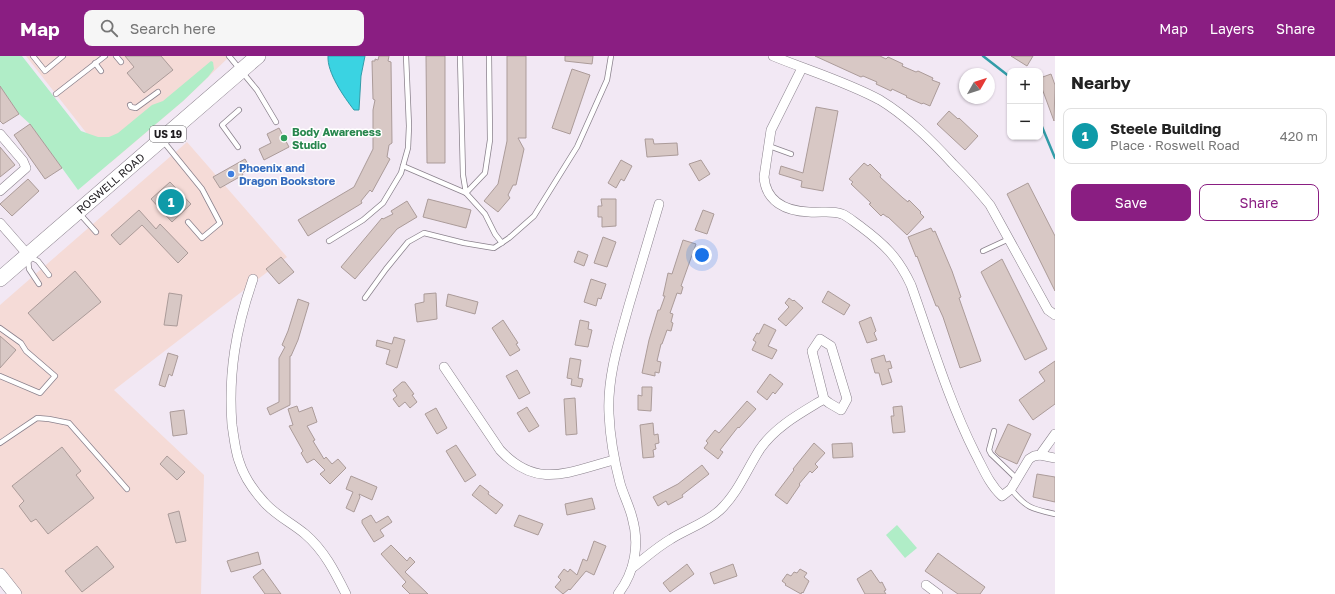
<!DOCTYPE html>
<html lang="en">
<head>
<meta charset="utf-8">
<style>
  body { margin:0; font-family:"Golos Text",sans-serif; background:#f6f6f6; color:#222 }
  .controls { position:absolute; right:12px; top:12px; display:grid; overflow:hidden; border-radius:8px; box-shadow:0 1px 3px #0004 }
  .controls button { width:36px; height:36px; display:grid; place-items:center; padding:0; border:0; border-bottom:1px solid #e0e0e0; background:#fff; color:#222; font:20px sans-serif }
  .compass { position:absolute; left:959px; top:12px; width:36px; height:36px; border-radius:50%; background:#fff; box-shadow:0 1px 3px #0004; rotate:51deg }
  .you { position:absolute; left:702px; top:199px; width:14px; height:14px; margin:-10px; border:3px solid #fff; border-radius:50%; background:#1a73e8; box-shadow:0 0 0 6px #1a73e833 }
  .badge { display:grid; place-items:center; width:26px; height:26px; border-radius:50%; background:#8a1e82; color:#fff; font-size:13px; font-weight:700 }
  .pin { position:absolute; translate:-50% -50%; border:2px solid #fff; box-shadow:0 1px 4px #0006 }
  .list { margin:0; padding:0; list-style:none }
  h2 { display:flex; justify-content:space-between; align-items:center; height:52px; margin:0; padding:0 16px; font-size:17px }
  h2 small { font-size:13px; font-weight:400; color:#767676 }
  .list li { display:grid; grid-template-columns:26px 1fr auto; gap:12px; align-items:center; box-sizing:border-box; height:56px; margin:0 8px 8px; padding:0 8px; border:1px solid #e0e0e0; border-radius:8px }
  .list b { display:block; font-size:15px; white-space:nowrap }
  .list p { margin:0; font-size:13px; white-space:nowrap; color:#767676 }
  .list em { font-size:13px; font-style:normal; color:#767676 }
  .actions { display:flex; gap:8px; padding:12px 16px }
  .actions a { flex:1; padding:9px 0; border:1px solid #8a1e82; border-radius:8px; text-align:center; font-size:14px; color:#8a1e82 }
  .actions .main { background:#8a1e82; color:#fff }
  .icon { flex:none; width:22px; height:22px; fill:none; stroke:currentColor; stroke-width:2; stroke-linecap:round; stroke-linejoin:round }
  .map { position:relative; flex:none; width:1055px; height:538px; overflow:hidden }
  header { display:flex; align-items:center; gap:24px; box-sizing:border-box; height:56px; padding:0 20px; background:#8a1e82; color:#fff }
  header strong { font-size:19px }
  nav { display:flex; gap:22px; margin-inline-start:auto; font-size:14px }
  .search { width:280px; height:36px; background:#f6f6f6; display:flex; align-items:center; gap:10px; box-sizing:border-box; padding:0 14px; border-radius:8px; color:#767676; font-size:15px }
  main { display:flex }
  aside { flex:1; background:#fff }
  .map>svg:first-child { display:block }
  .commercial { fill:#f5dbd7 }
  .green { fill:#b0edc7 }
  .water { fill:#3ad3e2; stroke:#329ca8 }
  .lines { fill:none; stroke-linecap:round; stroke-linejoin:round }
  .stream { stroke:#329ca8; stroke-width:2.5 }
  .building { fill:#d8c8c5; stroke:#ab9b99 }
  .service-casing { stroke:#8b828d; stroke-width:6 }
  .minor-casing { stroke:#8b828d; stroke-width:10 }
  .secondary-casing { stroke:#8b828d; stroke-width:14 }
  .primary-casing { stroke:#8b828d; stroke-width:16 }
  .service { stroke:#fff; stroke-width:4.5 }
  .minor { stroke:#fff; stroke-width:9 }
  .secondary { stroke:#fff; stroke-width:13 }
  .primary { stroke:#fff; stroke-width:15 }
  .leisure-dot { fill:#2e9e5b; stroke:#fff; stroke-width:1.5 }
  .shop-dot { fill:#3f7fe0; stroke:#fff; stroke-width:1.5 }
  .labels { text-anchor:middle; stroke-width:3; stroke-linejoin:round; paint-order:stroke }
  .shield { fill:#fff; stroke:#636164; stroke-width:1 }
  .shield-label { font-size:10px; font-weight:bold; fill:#201d21 }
  .leisure-label { font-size:11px; font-weight:bold; fill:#27864d; stroke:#fff; text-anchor:start }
  .shop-label { font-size:11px; font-weight:bold; fill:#366cbe; stroke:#fff; text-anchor:start }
  .street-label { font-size:11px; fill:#201d21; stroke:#fff }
</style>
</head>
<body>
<header>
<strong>Map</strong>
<div class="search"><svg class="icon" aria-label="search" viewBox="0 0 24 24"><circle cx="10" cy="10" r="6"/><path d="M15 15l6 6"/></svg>Search here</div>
<nav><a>Map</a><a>Layers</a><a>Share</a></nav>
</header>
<main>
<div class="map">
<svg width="1055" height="538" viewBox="0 0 1055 538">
  <rect width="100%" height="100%" fill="#f2e8f4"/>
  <g class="commercial">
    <path d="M26 0H230L183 45 110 107Z"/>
    <path d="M187 86 287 201 114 334 204 419 201 538H19L0 519V249Z"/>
  </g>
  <g class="green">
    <path d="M0 0H22L81 75 98 81H109L118 77 152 49 163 45 211 5 213 6 214 13 208 21 183 45 78 134 30 68 19 58 0 30Z"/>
    <path d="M897 469 917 492 905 502 886 479Z"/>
  </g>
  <path class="water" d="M328 0H365L361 20 359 54H354C344 41 327 17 328 0Z"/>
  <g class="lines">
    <g class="stream">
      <path d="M983 0 1010 21"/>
      <path d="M1040 66 1055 102"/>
    </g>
  </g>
  <g class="building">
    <path d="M125 0H161L173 14 144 37 127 17 134 11Z"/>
    <path d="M379 0H389L388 5 391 6 392 87 389 89 387 101 390 103 372 136 370 134 361 145 362 147 359 149 308 180 298 164 354 131 373 93V54L375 44 373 43 372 5H375V3L378 4Z"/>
    <path d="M426 0H445V107H427Z"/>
    <path d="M507 0H526V82H518L524 93 516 129H513L508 139 510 142 498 156 484 145 498 128 507 85Z"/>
    <path d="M565 0H593L592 8 565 5Z"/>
    <path d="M815 0H880L886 3 888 1 903 8 902 10 916 16 918 15 933 22 932 24 940 27 930 50 923 47 922 48 906 41 907 40 892 33 891 35 876 28 877 26 863 20 861 21Z"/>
    <path d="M1011 0H1033L1027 10Z"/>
    <path d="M572 13 590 19 570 78 552 72Z"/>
    <path d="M1051 18 1055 29 1054 65 1040 27V22Z"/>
    <path d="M0 30 19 58 3 68 0 65Z"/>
    <path d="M816 51 838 55 823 135 801 131 802 125 779 118 781 110 803 117Z"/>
    <path d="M949 55 958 63 959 62 978 80 965 94 937 68Z"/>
    <path d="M30 68 62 112 45 123 14 79Z"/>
    <path d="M279 72 289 91 264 104 259 93 271 87 267 78Z"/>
    <path d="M645 83H653L654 88 677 87 678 99 647 101Z"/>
    <path d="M0 91 15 109 0 121Z"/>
    <path d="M245 103 250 112 242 117 243 119 220 132 213 121Z"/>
    <path d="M621 104 632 110 624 125 621 123 616 132 608 127Z"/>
    <path d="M701 104 710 118 699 125 689 108Z"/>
    <path d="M864 107 868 110 870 108 881 119 880 121 903 142 908 146 909 144 921 156 920 157 924 161 907 179 888 161H887L883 158 881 160 869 148 871 147 851 128 853 126 849 123Z"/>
    <path d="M28 123 39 135 12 160 0 148Z"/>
    <path d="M170 126 191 148 172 166 151 143Z"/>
    <path d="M1028 127 1055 180V235L1007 138Z"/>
    <path d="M428 143 471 154 466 172 423 161Z"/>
    <path d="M601 143H616V170L602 171V161H598V150H602Z"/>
    <path d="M407 145 417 161 397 173 355 223 341 211 382 162 383 163 393 158 391 155Z"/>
    <path d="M139 154 156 173 160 168 188 197 178 207 142 169 120 189 111 179Z"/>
    <path d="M703 154 714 158 707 178 695 174Z"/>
    <path d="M931 172 933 176 935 175 952 215 961 241 959 242 981 305 960 312 943 261 938 250H936L917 200 916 201 908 181Z"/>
    <path d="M603 181 616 186 607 211 594 207Z"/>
    <path d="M683 184 696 188 681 230 683 231 681 238 677 237 670 257 673 258 671 266 673 267 671 275 667 274 662 288H661L657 305 661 306 659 317 655 316V320L642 317 649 284 658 254H660L665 240H663L668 217 672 218Z"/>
    <path d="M578 195 588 199 584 210 574 206Z"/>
    <path d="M281 201 294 216 279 228 266 213Z"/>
    <path d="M1002 203 1047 293 1025 304 981 216Z"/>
    <path d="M75 215 101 246 53 285 28 257Z"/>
    <path d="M591 223 606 228 601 243 598 242 596 250 584 246Z"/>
    <path d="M828 235 850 249 844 259 822 246Z"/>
    <path d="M169 237 182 239 177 270 164 269Z"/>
    <path d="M436 237 437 263 417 266 415 248 424 246V238Z"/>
    <path d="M448 238 478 246 475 258 446 250Z"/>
    <path d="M789 242 793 245 794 244 803 252 786 270 778 263 789 251 785 247Z"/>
    <path d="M298 243 309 247 298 284 291 300H290V349L270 359 267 352 279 346V302L285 291 282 289 288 275Z"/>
    <path d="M871 261 876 275 874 277 877 284 867 287 859 266Z"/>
    <path d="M503 264 518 287 516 288 520 294 510 300 492 272Z"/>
    <path d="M580 264 589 266 588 273 592 274 588 291 575 289Z"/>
    <path d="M764 268 776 274 768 290 777 294 772 303 752 294 756 286 753 284 757 277 759 278Z"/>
    <path d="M0 280 16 294 0 312Z"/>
    <path d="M394 281 405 284 397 312 386 308 390 294 376 290 377 284 392 288Z"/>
    <path d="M168 297 178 300 172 320 169 318 165 331 159 329Z"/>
    <path d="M884 299 886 306 890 305 892 312 888 313 892 326 882 329 879 317H875L871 303Z"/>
    <path d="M570 302 581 304 578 322 583 323 581 331 571 329 572 323 567 322Z"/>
    <path d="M1055 305V348L1033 364 1019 344 1045 325 1039 316Z"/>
    <path d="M517 314 530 337 519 343 506 320Z"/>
    <path d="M770 318 783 328 775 338 773 336 767 344 757 336Z"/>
    <path d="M402 326H405L414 338 412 339 417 346 410 352 405 346 399 351 393 343 397 340 393 334Z"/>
    <path d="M642 331H652L651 355 638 354V339L642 340Z"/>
    <path d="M575 342 577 378 566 379 564 343Z"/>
    <path d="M747 345 756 353 739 372 738 371 720 394 723 396 718 403 704 392 708 387 706 385 715 374 719 377Z"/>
    <path d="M297 350 299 356 312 351 317 366 307 370 315 384 313 385 324 403 326 401 332 408 338 403 346 412 330 428 320 418 325 414 314 403 307 407 301 397 303 395 289 370 293 369 288 353Z"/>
    <path d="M902 350 905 376 893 377 891 360H894L893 351Z"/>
    <path d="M527 351 539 370 529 376 517 357Z"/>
    <path d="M436 352 447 372 437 378 425 358Z"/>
    <path d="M184 354 187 378 173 380 170 356Z"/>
    <path d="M653 367 654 379 658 378 659 387 655 388 656 393 653 394 654 401 643 402 640 369Z"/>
    <path d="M1008 368 1031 378 1017 408 999 400 995 396Z"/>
    <path d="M814 387 825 397 815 408 818 411 812 417 810 415 799 428 800 429 787 448 775 439 794 414 793 413Z"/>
    <path d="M852 387 853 401 833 402 832 388Z"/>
    <path d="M456 389 476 419 465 426 446 395Z"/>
    <path d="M62 391 81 415 76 419 94 442 48 478 36 463 31 466 19 450 24 445 12 430Z"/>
    <path d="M167 400 185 416 177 424 160 408Z"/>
    <path d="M702 409 709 418 682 439 683 441 668 449 666 445 658 450 653 441 678 428Z"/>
    <path d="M1037 418 1055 421V446L1033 441Z"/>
    <path d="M351 420 377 431 372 444 359 438 360 441 354 456 346 452 353 436 346 433Z"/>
    <path d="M480 429 489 436 488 438 503 449 496 458 472 439Z"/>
    <path d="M592 442 595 453 567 459 565 448Z"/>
    <path d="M179 455 186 485 176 487 168 458Z"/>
    <path d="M371 459 376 467 388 460 392 466 380 474 384 480 374 486 362 467V464Z"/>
    <path d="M519 459 543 468 538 479 514 470Z"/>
    <path d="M594 485 606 490 594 519 586 515 570 534 569 533 563 538 555 531 561 524 558 521 564 513 568 516 570 513 577 519 583 503 587 505Z"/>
    <path d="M391 489 407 505 410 501 415 506 405 516 428 538H410L402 530 406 526 381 498Z"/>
    <path d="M97 490 114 511 82 536 65 515Z"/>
    <path d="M258 496 261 508 231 516 227 505Z"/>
    <path d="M938 497 985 531 980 538H958L925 515Z"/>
    <path d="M687 508 694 518 670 536 663 527Z"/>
    <path d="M733 508 737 520 714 528 710 517Z"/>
    <path d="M263 513 281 538H265L253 521Z"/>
    <path d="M800 513 807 517 804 521 809 525 803 537 802 536 801 538 785 529 786 528 782 525 787 518 791 520 794 516 797 517Z"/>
    <path d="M871 514 880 527 882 526 886 534 884 535 886 538H865L857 523Z"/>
  </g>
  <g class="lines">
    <g class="service-casing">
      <g id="service">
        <path d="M33 0 45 15 63 0"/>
        <path d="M116 0 121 6"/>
        <path d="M229 0 257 34 276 66"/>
        <path d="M460 0 463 119 466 137 485 117 490 84 489 0"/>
        <path d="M95 7 101 15"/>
        <path d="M56 38 105 0"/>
        <path d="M130 49 131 51 136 52 158 36"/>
        <path d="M163 85 202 133 220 167 202 182 188 166"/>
        <path d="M769 90 791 98"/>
        <path d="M238 91 222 69 239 54"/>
        <path d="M403 110 466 137 485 158 495 178 502 187"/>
        <path d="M79 157 96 176"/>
        <path d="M329 185 363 164 383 147 401 117 408 92 409 70 406 0"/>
        <path d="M983 195 1009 183"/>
        <path d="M29 200 38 205 49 219"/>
        <path d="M28 203 29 213 39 228"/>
        <path d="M365 242 386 213 408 186 424 177 464 187 494 192 509 182 534 160 577 91 607 24 611 0"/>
        <path d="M0 272 21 287 26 295 55 320 40 337 0 320"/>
        <path d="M994 375 989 394 991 398 1017 423"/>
        <path d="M0 387 37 362 49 363 69 367 127 433"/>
        <path d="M1011 433C1026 452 1032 453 1055 458"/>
      </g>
    </g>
    <g class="minor-casing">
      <g id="minor">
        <path d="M773 0C807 14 847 26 880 44 908 61 931 84 953 108 966 121 978 134 990 149L1048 254 1055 259"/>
        <path d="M802 12 771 74 764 121C766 146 786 155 809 156 821 157 831 154 842 158 849 161 854 166 860 170 884 188 898 201 911 229 931 285 948 343 975 397 983 412 989 428 1002 440L1011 433 1029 403 1034 400 1040 399 1055 378"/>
        <path d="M0 78 23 105 26 112 0 135"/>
        <path d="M0 167 28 199"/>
        <path d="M253 223C236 272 228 317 232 369 234 381 235 394 239 405 244 421 253 434 264 446 275 459 292 467 305 478 324 494 335 516 346 538"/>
        <path d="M444 311 500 394C537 434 568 416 614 404"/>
        <path d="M1040 399 1055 402"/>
        <path d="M632 512C644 503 657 491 671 483 687 473 706 467 720 454 738 437 747 413 760 393 776 370 801 357 824 343L812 295 820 283 831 290 847 343 841 354 829 347 824 343"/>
        <path d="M926 529 938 538"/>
        <path d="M618 538C635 516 640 488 632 461 629 449 623 438 620 427 614 404 610 382 609 358 607 321 619 285 629 249 639 215 649 181 659 148"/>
      </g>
    </g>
    <g class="secondary-casing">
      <path id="secondary" d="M0 519 15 538"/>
    </g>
    <g class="primary-casing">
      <g id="primary">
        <path id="s1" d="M0 223 258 0"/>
      </g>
    </g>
    <use href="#service" class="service"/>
    <use href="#minor" class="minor"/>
    <use href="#secondary" class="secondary"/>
    <use href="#primary" class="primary"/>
  </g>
  <circle class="leisure-dot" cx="284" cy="82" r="4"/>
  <circle class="shop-dot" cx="231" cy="118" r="4"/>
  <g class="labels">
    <rect class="shield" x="150" y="70" width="36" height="16" rx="3"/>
    <g class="shield-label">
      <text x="168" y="82">US 19</text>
    </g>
    <g class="leisure-label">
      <text x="292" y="80">Body Awareness<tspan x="292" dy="13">Studio</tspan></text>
    </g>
    <g class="shop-label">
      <text x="239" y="116">Phoenix and<tspan x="239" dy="13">Dragon Bookstore</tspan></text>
    </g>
    <g class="street-label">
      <text dy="4" stroke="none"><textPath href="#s1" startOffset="146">ROSWELL ROAD</textPath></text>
    </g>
  </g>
</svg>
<div class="controls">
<button>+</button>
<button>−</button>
</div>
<svg class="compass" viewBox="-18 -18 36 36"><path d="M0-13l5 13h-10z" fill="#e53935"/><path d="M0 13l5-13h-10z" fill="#767676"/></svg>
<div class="you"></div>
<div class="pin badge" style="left:171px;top:146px;background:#0f9aa8">1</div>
</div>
<aside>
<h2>Nearby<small></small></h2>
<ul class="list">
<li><span class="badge" style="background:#0f9aa8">1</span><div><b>Steele Building</b><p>Place · Roswell Road</p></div><em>420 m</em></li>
</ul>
<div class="actions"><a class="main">Save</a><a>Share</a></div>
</aside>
</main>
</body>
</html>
